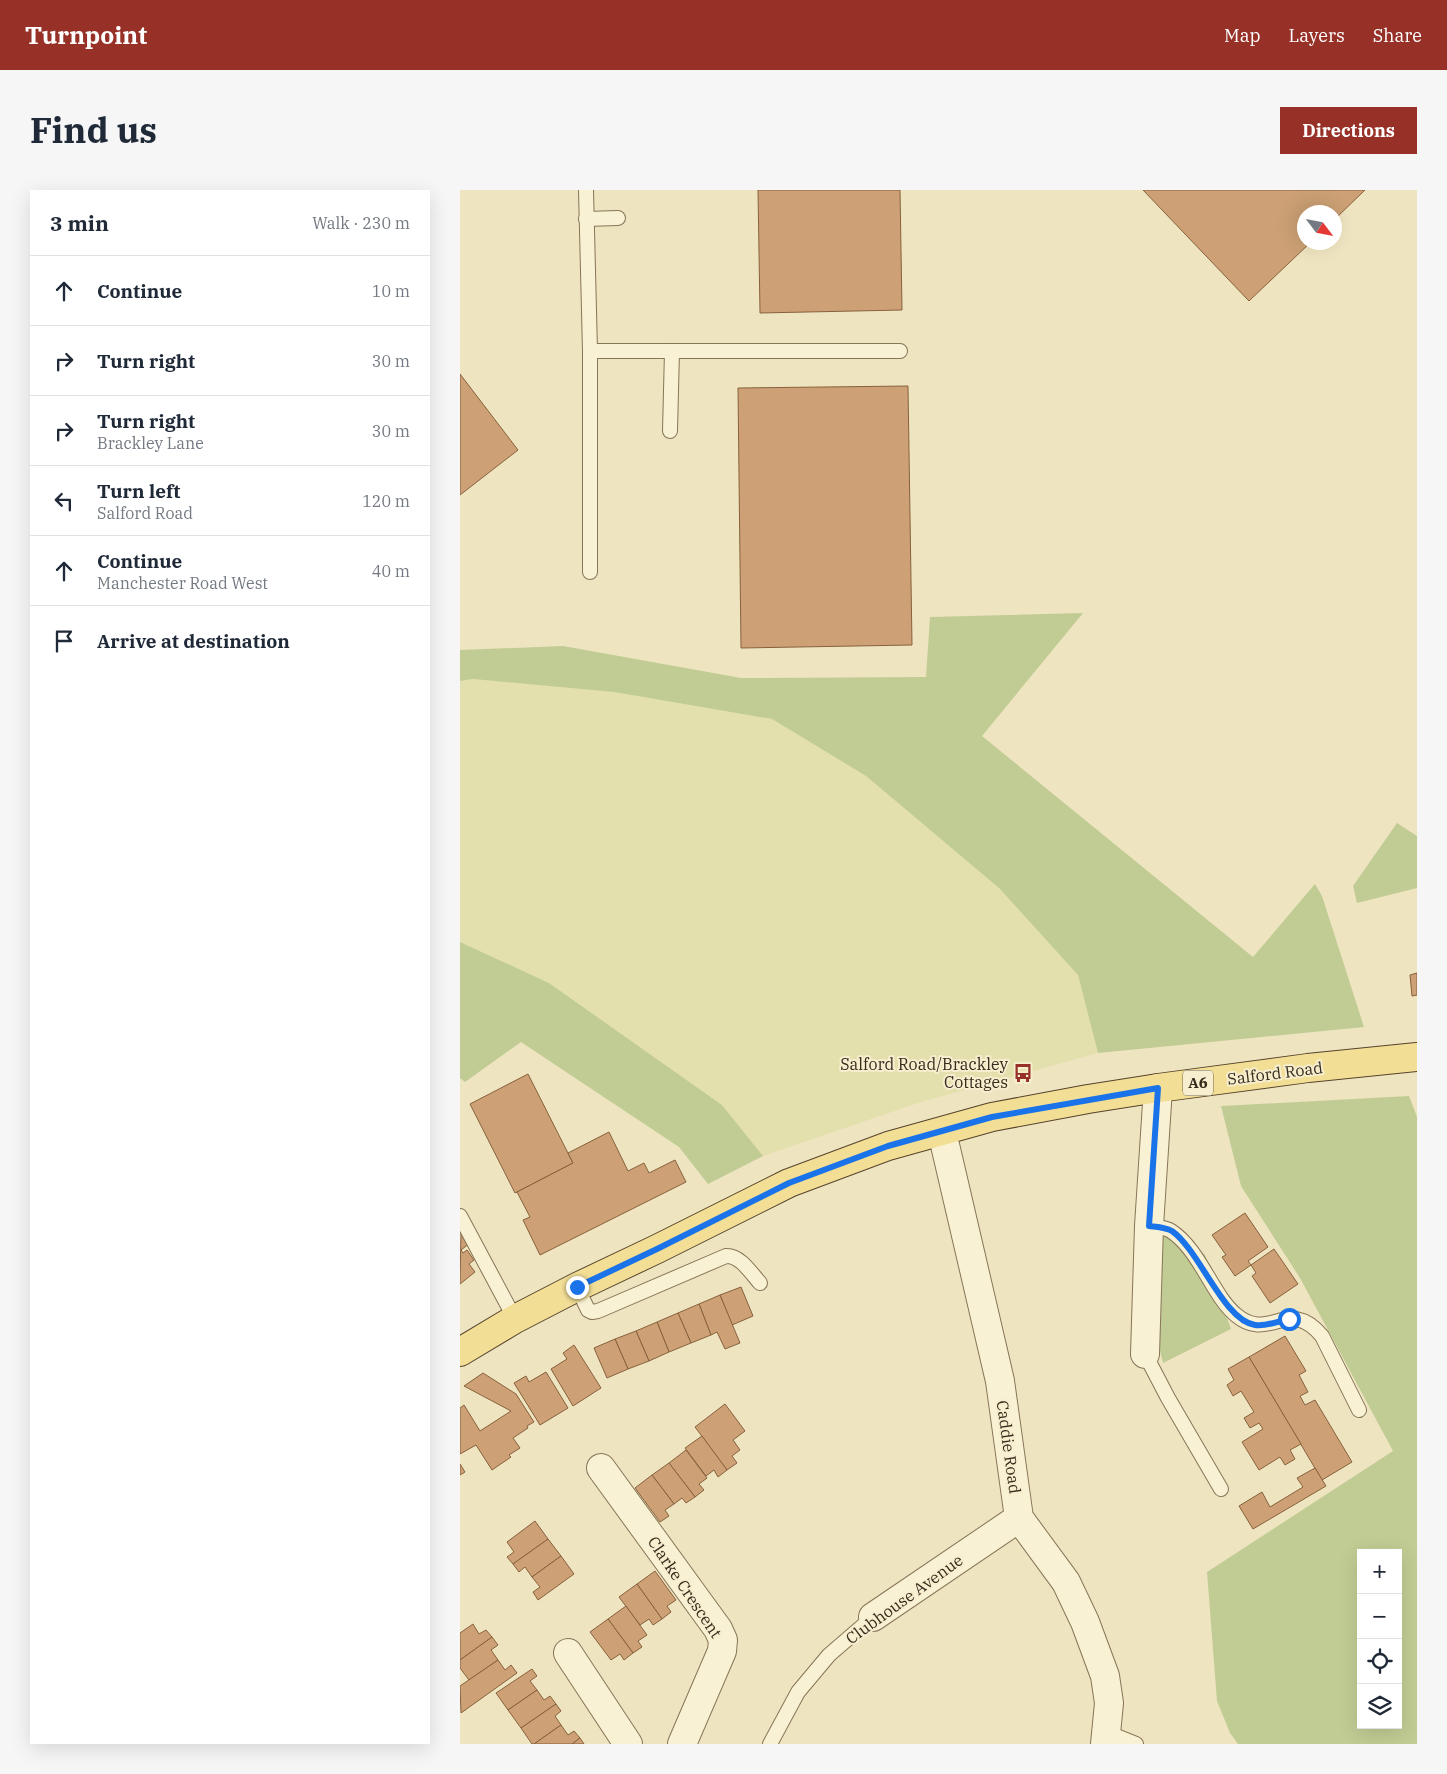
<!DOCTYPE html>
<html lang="en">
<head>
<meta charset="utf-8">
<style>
  body { margin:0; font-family:"IBM Plex Serif",serif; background:#f6f6f7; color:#1f2937 }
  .controls { position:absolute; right:15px; bottom:15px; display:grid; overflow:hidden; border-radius:0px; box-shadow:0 5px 20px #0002 }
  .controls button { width:45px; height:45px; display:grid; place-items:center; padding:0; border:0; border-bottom:1px solid #e0e1e3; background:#fff; color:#1f2937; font:25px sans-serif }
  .compass { position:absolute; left:837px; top:15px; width:45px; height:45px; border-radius:50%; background:#fff; box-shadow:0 5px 20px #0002; rotate:122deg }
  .stop { position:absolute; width:15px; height:15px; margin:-11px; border:4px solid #1a73e8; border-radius:50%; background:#fff }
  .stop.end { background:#1a73e8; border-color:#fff; box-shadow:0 1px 5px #0008 }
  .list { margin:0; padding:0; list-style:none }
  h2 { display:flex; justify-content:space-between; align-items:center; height:65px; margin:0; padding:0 20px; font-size:21px }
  h2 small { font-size:16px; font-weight:400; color:#747a83 }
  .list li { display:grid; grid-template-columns:32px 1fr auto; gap:15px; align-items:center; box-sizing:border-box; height:70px; padding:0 20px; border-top:1px solid #e0e1e3 }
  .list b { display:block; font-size:19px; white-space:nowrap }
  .list p { margin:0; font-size:16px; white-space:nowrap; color:#747a83 }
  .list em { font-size:16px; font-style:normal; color:#747a83 }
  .icon { flex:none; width:28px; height:28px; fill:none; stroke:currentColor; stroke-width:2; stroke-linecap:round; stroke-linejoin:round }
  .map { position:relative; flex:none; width:957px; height:1554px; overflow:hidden; border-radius:0px }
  header { display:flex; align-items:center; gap:30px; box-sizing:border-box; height:70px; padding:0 25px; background:#973027; color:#fff }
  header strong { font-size:24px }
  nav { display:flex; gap:28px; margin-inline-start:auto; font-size:18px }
  .intro { display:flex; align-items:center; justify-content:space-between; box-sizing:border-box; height:120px; padding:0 30px }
  h1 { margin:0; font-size:35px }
  .button { padding:12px 22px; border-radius:0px; background:#973027; color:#fff; font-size:18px; font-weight:700 }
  main { display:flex; gap:30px; padding:0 30px }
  aside { flex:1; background:#fff; border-radius:0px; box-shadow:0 5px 20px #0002 }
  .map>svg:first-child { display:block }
  .farmland { fill:#e4e0ad }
  .green { fill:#c1cc94; fill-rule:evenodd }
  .building { fill:#cda175; stroke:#87613d }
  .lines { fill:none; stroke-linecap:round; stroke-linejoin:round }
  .lane-casing { stroke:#877558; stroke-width:16 }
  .street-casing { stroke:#877558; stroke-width:30 }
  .primary-casing { stroke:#55432c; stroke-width:30 }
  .lane { stroke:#f9f1d3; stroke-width:14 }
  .street { stroke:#f9f1d3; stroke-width:28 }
  .primary { stroke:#f3de96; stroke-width:28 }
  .route { stroke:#1a73e8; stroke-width:6 }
  .labels { text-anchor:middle; stroke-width:4; stroke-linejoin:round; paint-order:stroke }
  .shield { fill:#f6eecf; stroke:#706652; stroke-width:1 }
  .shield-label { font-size:15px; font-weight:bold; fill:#372b1c }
  .poi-label { font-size:16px; fill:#372b1c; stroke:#f6eecf; text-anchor:end }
  .street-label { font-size:16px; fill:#372b1c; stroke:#f6eecf }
</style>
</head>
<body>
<header>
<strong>Turnpoint</strong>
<nav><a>Map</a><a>Layers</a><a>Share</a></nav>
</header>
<div class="intro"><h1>Find us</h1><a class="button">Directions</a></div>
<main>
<aside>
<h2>3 min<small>Walk · 230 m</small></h2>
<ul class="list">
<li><svg class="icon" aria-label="ahead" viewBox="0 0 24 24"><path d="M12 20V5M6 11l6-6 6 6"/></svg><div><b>Continue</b></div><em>10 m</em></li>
<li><svg class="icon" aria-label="right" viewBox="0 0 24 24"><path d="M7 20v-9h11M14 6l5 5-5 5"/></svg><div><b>Turn right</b></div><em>30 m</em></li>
<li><svg class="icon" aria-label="right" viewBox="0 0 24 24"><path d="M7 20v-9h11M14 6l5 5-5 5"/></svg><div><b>Turn right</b><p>Brackley Lane</p></div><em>30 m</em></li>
<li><svg class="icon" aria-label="left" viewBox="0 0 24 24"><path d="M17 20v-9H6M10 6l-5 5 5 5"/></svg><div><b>Turn left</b><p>Salford Road</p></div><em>120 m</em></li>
<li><svg class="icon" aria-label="ahead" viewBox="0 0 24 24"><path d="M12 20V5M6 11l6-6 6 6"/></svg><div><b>Continue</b><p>Manchester Road West</p></div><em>40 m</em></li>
<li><svg class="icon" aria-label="arrive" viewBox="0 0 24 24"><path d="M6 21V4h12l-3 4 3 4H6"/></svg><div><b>Arrive at destination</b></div></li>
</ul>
</aside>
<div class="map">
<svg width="957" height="1554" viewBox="0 0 957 1554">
  <rect width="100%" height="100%" fill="#eee4c0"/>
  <path class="farmland" d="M13 489 154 502 312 529 406 586 539 698 618 785 638 863 461 912 303 966 262 915 89 793 0 752V491Z"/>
  <g class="green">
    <path d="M623 423 522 546 793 767 855 694 862 706 904 837 638 863 618 785 539 698 406 586 312 529 154 502 13 489 0 491V460L103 456 281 488 466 487 470 427Z"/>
    <path d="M937 633 957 646V698L897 713 893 696Z"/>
    <path d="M0 752 89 793 262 915 303 966 248 994 219 957 61 852 5 892 0 888Z"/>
    <path d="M949 906 957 927V1554H778L770 1543 757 1511 747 1382 933 1261 840 1088 781 996 761 916ZM901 1363H938V1535H901Z"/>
    <path d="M698 1024 745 1065 771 1139 703 1173 693 1131Z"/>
  </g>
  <g class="building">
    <path d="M298 0H440L442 120 300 123Z"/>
    <path d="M683 0H905L874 30V22H844V52H851L789 111Z"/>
    <path d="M0 184 58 260 0 305Z"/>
    <path d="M448 196 452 455 281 458 278 198Z"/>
    <path d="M957 783V805L952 806 950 785Z"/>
    <path d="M68 884 113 973 55 1003 10 914Z"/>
    <path d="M149 942 168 981 184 973 189 983 215 970 226 992 80 1065 63 1030 70 1027 57 1002 113 973 108 963Z"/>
    <path d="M785 1023 808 1057 788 1071 791 1075 775 1086 762 1067 766 1065 752 1045Z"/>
    <path d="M1 1042 10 1053 1 1060 3 1063 7 1060 14 1070 9 1074 15 1082 0 1094Z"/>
    <path d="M814 1059 838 1094 810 1113 792 1086 796 1083 791 1075Z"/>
    <path d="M281 1097 293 1126 272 1135 260 1105Z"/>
    <path d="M260 1105 280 1153 265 1159 257 1142 251 1145 239 1114Z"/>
    <path d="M239 1114 251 1145 231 1153 218 1123Z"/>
    <path d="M218 1123 231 1153 209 1162 197 1132Z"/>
    <path d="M197 1132 209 1162 189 1171 176 1141Z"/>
    <path d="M176 1141 189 1171 168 1179 155 1149Z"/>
    <path d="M825 1146 846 1181 839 1185 848 1202 840 1206 845 1215 855 1210 892 1272 862 1290 789 1167Z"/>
    <path d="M155 1149 168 1179 147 1188 134 1158Z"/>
    <path d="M114 1155 141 1198 113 1216 91 1179 107 1169 103 1163Z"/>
    <path d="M789 1167 841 1254 830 1260 835 1269 825 1275 820 1267 799 1280 782 1252 803 1239 799 1233 790 1238 784 1228 794 1222 781 1201 773 1206 767 1195 774 1190 768 1179Z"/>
    <path d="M86 1182 108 1218 80 1235 54 1193 66 1186 69 1192Z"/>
    <path d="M23 1183 56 1204 74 1232 67 1236 68 1238 53 1248 60 1258 49 1265 51 1267 32 1280 16 1255 0 1264V1218L4 1215 20 1241 51 1221 4 1196Z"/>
    <path d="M265 1214 285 1241 273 1250 280 1260 272 1266 277 1273 267 1280 235 1237Z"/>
    <path d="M242 1246 267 1280 258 1287 254 1280 246 1286 225 1258Z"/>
    <path d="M226 1260 247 1288 239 1294 244 1300 235 1307 209 1273Z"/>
    <path d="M209 1273 235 1307 226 1313 222 1308 214 1314 192 1285Z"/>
    <path d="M0 1274 5 1282 0 1285Z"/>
    <path d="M855 1278 866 1296 793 1339 779 1316 802 1302 810 1317 843 1297 837 1288Z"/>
    <path d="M192 1285 214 1314 205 1320 209 1326 200 1332 175 1298Z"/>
    <path d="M75 1331 88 1349 53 1374 47 1367 54 1362 47 1352Z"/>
    <path d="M88 1349 101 1366 72 1387 65 1377 59 1382 53 1374Z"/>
    <path d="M101 1366 114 1384 78 1410 73 1402 80 1397 72 1387Z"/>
    <path d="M195 1381 216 1410 207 1416 211 1422 202 1429 177 1394Z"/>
    <path d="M177 1394 202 1429 193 1435 189 1429 180 1435 159 1407Z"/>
    <path d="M166 1416 187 1445 178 1451 182 1457 173 1463 148 1429Z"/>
    <path d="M148 1429 173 1463 164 1470 160 1464 151 1470 130 1442Z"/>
    <path d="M13 1434 19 1444 26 1440 32 1447 0 1470V1443Z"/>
    <path d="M32 1447 38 1455 31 1460 38 1470 9 1490 0 1478V1470Z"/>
    <path d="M38 1470 45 1480 51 1475 57 1483 1 1523 0 1496Z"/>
    <path d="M72 1479 77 1486 70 1491 77 1500 48 1520 36 1503Z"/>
    <path d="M77 1500 84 1510 90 1506 96 1514 61 1538 48 1520Z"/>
    <path d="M96 1514 101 1521 95 1526 101 1535 74 1554H72L61 1538Z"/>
    <path d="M101 1535 108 1545 114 1541 120 1548 112 1554H74Z"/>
    <path d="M120 1548 124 1554H112Z"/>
  </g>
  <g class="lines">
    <g class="lane-casing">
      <g id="lane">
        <path d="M126 0 130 161H440"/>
        <path d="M126 29 158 28"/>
        <path d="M130 161V382"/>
        <path d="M210 241 212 161"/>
        <path d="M0 1026 55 1129"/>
        <path d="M689 1036C697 1037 705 1037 711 1041 740 1060 752 1105 776 1125 809 1153 828 1106 862 1146L899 1220"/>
        <path d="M117 1097 128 1120 132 1122 138 1121 266 1066C280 1065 291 1083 300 1093"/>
        <path d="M685 1164 708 1208 761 1299"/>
        <path d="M646 1542 676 1554"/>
        <path d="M310 1554 338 1502 369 1465 413 1427"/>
      </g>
    </g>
    <g class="street-casing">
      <g id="street">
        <path d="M482 942 540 1191 559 1328 606 1392 625 1432 645 1486 649 1513 645 1554"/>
        <path d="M685 1164 689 1036 698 898"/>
        <path d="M141 1278 258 1439 263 1450 262 1461 222 1554"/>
        <path d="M413 1427 559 1328"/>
        <path d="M108 1463 168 1554"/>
      </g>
    </g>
    <g class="primary-casing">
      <path id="primary" d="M0 1162 55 1129 117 1097 197 1059 329 993 428 956 532 927 628 909 698 898 848 878 957 867"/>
    </g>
    <use href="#lane" class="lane"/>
    <use href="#street" class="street"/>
    <use href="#primary" class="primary"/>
  </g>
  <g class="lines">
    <path class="route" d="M117 1097 197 1059 329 993 428 956 532 927 698 898 689 1036C697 1037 705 1037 712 1041 740 1061 764 1131 795 1135 806 1137 818 1131 829 1129"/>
  </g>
  <defs>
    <g id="bus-bare" transform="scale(1.5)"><path d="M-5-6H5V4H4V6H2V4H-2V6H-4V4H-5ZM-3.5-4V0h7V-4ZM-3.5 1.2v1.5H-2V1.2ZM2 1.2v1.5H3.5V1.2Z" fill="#973027" stroke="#f6eecf" stroke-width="2.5" paint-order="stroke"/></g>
  </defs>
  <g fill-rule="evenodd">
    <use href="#bus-bare" x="563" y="883"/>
  </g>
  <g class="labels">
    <rect class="shield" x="723" y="880.5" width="30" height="25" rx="4"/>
    <g class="shield-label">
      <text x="738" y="898">A6</text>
    </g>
    <g class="poi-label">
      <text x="548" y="880">Salford Road/Brackley<tspan x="548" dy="18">Cottages</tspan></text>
    </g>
    <g class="street-label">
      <text transform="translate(815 883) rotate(-7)" y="6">Salford Road</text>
      <text transform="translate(549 1257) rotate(82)" y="6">Caddie Road</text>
      <text transform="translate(225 1397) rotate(56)" y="6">Clarke Crescent</text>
      <text transform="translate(444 1409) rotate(-36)" y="6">Clubhouse Avenue</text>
    </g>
  </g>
</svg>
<div class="controls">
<button>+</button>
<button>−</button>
<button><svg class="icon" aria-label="locate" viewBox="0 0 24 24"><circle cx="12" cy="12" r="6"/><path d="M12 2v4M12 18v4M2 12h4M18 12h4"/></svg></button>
<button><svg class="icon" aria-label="layers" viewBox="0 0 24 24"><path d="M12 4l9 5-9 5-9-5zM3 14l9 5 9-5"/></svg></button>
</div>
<svg class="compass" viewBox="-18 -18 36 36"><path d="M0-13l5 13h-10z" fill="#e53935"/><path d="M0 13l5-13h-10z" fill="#747a83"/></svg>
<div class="stop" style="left:829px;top:1129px"></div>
<div class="stop end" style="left:117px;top:1097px"></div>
</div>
</main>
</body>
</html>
